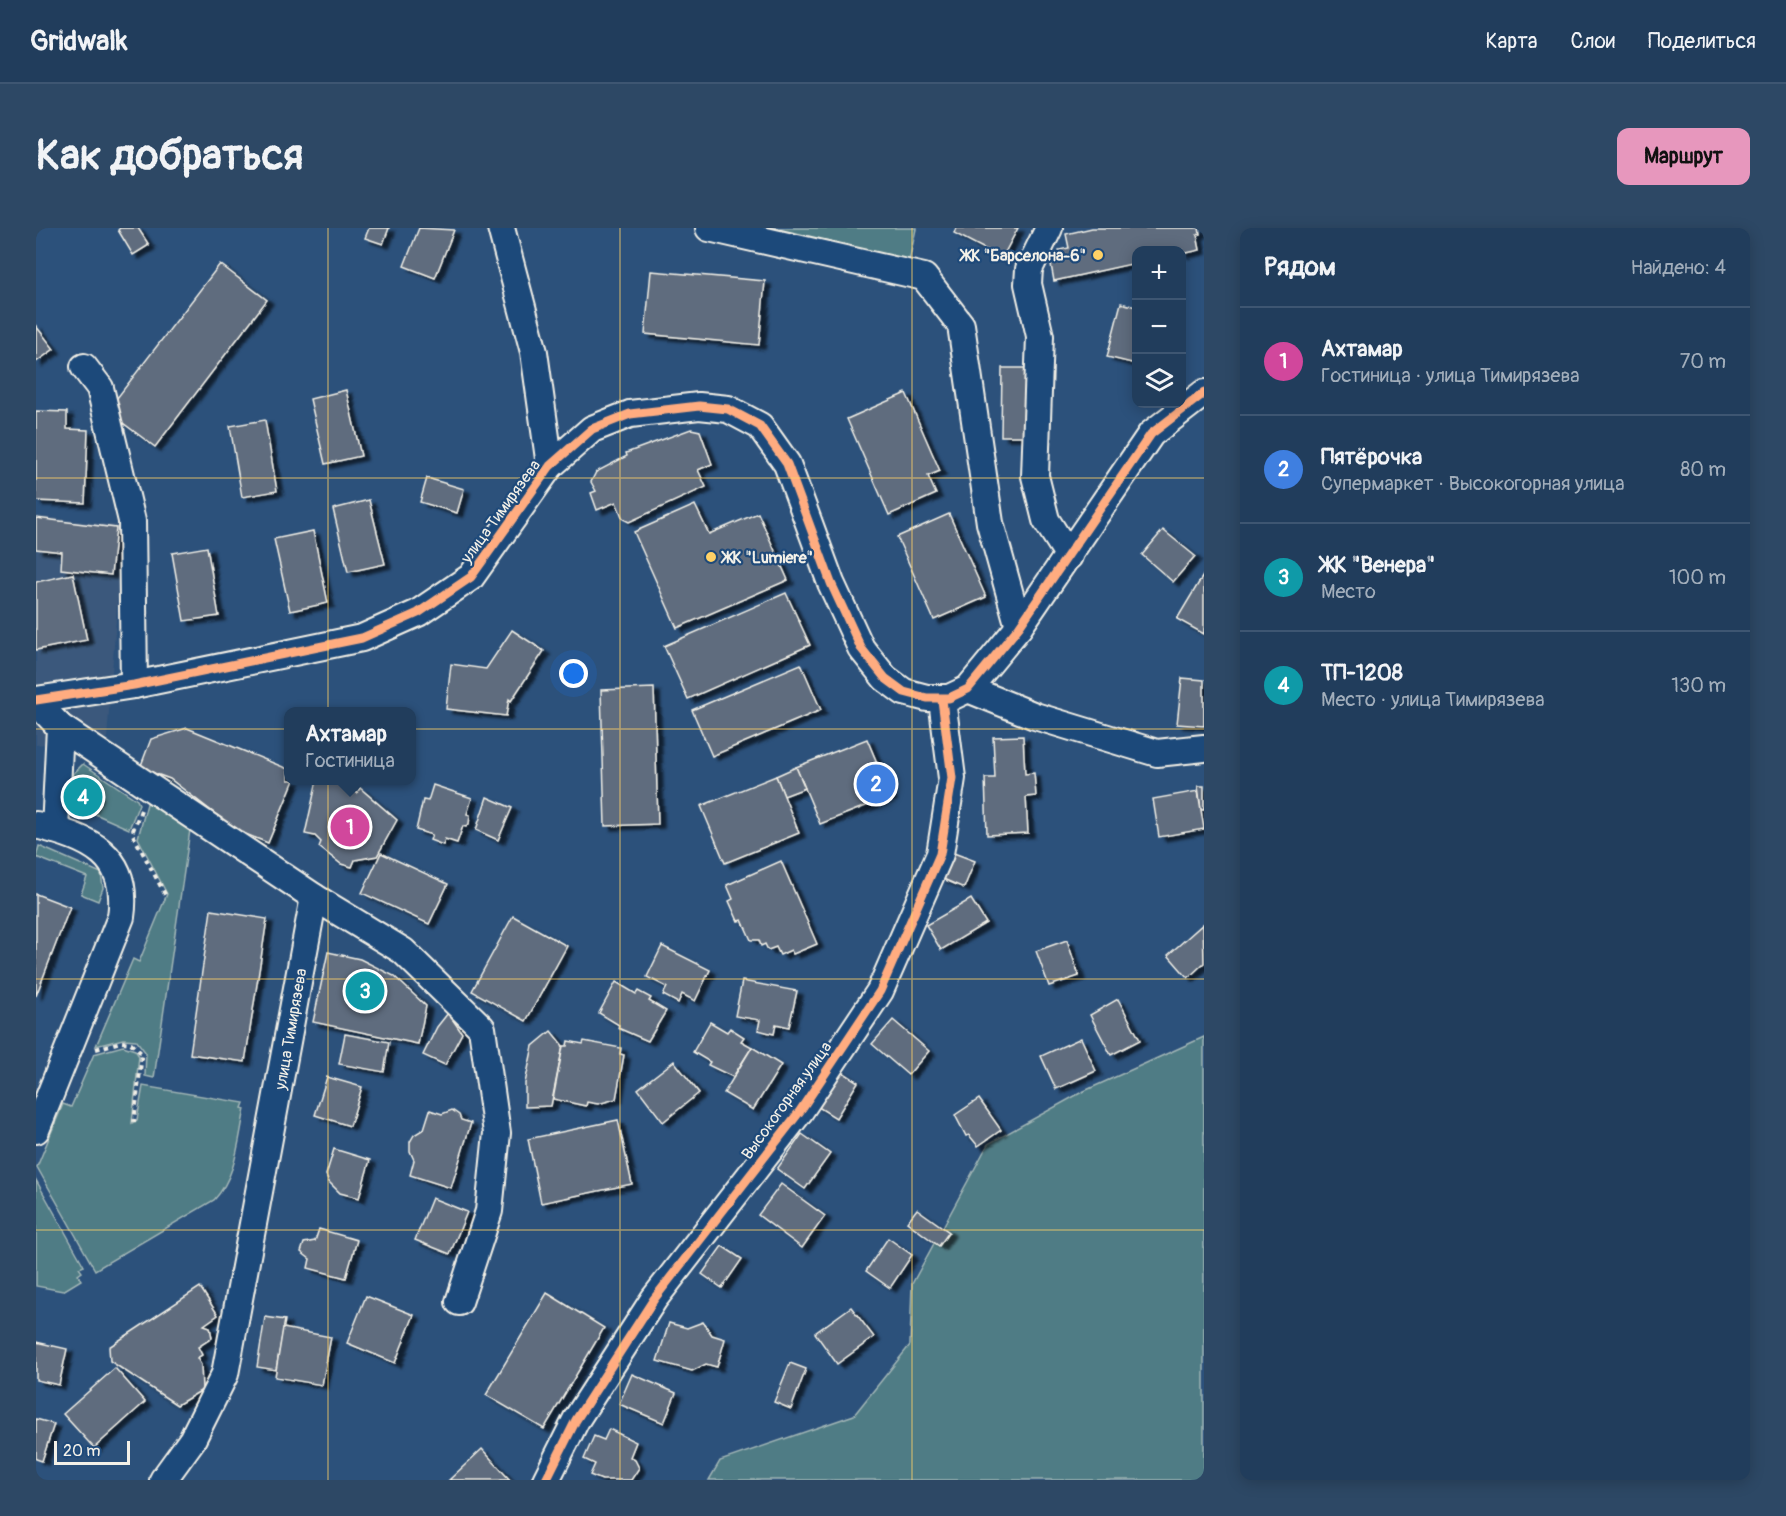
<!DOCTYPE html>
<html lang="ru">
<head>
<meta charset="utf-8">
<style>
  body { margin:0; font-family:Pangolin,sans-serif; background:#2d4865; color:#f1f3f6 }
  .controls { position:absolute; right:18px; top:18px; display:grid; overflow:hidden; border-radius:12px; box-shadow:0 3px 15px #0003 }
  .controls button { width:54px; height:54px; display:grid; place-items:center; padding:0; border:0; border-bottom:2px solid #3e5672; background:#213d5c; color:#f1f3f6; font:30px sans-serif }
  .scale { position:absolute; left:18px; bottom:15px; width:76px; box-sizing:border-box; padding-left:6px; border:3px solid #f4f1e8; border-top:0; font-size:16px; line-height:21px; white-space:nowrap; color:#f4f1e8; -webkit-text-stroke:4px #1f4a7a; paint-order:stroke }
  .you { position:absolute; left:538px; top:446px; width:21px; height:21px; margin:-15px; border:4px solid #fff; border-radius:50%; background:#1a73e8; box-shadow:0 0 0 9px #1a73e833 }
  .badge { display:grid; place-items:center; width:39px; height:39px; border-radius:50%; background:#e797bd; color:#fff; font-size:20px; font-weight:700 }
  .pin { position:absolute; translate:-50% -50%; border:3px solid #fff; box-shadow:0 2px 6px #0006 }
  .popup { position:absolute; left:248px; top:479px; width:132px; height:78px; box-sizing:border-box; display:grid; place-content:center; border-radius:12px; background:#213d5c; filter:drop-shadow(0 2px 4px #0005); font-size:20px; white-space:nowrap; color:#a2aebb }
  .popup b { font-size:22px; color:#f1f3f6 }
  .popup::after { content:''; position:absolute; left:50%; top:100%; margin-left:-12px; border:12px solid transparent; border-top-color:#213d5c }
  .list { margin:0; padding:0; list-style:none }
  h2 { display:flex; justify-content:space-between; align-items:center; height:78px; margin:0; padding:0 24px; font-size:26px }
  h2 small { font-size:20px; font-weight:400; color:#a2aebb }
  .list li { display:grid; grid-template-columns:39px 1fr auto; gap:18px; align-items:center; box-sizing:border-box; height:108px; padding:0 24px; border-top:2px solid #3e5672 }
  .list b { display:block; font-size:22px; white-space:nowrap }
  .list p { margin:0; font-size:20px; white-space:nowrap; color:#a2aebb }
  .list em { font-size:20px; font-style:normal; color:#a2aebb }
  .icon { flex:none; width:33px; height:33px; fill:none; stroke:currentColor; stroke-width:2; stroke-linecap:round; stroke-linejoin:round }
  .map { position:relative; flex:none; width:1168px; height:1252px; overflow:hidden; border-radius:12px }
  header { display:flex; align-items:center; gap:36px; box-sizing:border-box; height:84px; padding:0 30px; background:#213d5c; border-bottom:2px solid #3e5672 }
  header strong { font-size:28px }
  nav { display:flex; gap:33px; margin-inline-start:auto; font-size:21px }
  .intro { display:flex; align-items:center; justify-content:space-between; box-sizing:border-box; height:144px; padding:0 36px }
  h1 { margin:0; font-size:42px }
  .button { padding:15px 27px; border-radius:12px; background:#e797bd; color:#111; font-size:21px; font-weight:700 }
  main { display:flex; gap:36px; padding:0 36px }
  aside { flex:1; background:#213d5c; border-radius:12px; box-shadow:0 3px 15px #0003 }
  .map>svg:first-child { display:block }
  .built { fill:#3b597c }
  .green { fill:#507c85; stroke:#a2b6b6; stroke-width:1.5 }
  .building { fill:#5e6c7e; stroke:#f4f1e8; stroke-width:1.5; filter:url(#shadow) }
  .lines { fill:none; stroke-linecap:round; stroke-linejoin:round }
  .minor-casing { stroke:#f4f1e8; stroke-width:30 }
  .path { stroke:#f4f1e8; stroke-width:4; stroke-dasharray:4.5 4.5; stroke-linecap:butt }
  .minor { stroke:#1f4a7a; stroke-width:26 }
  .cycleway-casing { stroke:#1f4a7a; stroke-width:13 }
  .cycleway { stroke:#ffac80; stroke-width:9 }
  .grid { fill:none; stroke:#ffd166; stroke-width:1.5; stroke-opacity:0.55 }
  .poi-dot { fill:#ffd166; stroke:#1f4a7a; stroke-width:2 }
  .labels { text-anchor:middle; stroke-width:4.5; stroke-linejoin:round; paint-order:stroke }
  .poi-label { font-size:16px; font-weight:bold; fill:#f4f1e8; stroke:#1f4a7a; text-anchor:end }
  .street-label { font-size:16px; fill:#f4f1e8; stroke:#1f4a7a }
</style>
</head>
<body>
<header>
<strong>Gridwalk</strong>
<nav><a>Карта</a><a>Слои</a><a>Поделиться</a></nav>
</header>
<div class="intro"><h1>Как добраться</h1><a class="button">Маршрут</a></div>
<main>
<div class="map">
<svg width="1168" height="1252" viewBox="0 0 1168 1252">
  <defs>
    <filter id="shadow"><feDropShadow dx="6" dy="4" stdDeviation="1.5" flood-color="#0009"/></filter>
  </defs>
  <rect width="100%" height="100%" fill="#2c517b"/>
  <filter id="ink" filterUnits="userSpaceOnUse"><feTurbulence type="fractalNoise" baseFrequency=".0167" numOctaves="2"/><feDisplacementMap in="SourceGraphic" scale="12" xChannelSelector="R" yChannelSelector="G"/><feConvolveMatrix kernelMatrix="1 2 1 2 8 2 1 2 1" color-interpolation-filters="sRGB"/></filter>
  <g filter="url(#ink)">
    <path class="built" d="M0 288 87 298 71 510 0 517Z"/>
    <g class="green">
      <path d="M730 0H880V1L869 52Z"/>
      <path d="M47 536 101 572 103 576 93 601 57 585 67 563 36 547Z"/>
      <path d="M112 572 155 595 118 850 109 848 110 825 100 812 87 811 60 818 97 731 103 734 131 666 102 610Z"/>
      <path d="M3 618 65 645 67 660 62 673 45 666 51 649 0 629Z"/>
      <path d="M1168 809V1252H673L684 1233 818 1187 874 1117 876 1056 952 916 1046 864Z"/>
      <path d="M87 818 99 822 103 828 96 895 101 892 107 858 208 875 206 880 209 881C202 913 201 947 178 972L59 1042 1 939 27 876 35 879 58 826Z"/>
      <path d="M0 952 48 1038 43 1040 46 1044 42 1047 45 1052 27 1063 0 1058Z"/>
    </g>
    <g class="building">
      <path d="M84 0H102L113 17 97 27 82 2Z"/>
      <path d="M333 0H353L347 16 329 10Z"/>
      <path d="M383 0 418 2 399 50 368 38Z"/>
      <path d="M920 0H982L966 30 918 5Z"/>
      <path d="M1056 0H1163L1164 6 1161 7 1164 22 1146 26V22H1100V35L1018 53 1014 31 1025 29 1023 22 1033 20 1030 6Z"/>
      <path d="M184 36 231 72 119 219 71 183Z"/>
      <path d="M615 43 729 53 723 117 609 106Z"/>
      <path d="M1085 75 1100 79V136L1071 129Z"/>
      <path d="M0 98 18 121 0 134Z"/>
      <path d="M966 140H994L993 208H965Z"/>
      <path d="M310 162 325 228 289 236 274 171Z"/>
      <path d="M870 165 904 243 892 248 900 266 853 287 811 191Z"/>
      <path d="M0 183 31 184V201L52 202 49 275 0 273Z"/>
      <path d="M229 192 241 263 206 269 194 198Z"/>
      <path d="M655 201 664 203 676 236 662 242 670 259 593 294 587 291 580 274 561 282 555 265 560 263 555 254 560 244 591 228 590 225Z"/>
      <path d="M391 250 428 261 421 285 384 274Z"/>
      <path d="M333 272 349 336 312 344 297 281Z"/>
      <path d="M659 277 673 306 722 285 752 352 641 400 598 304Z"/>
      <path d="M913 286 950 369 898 392 861 309Z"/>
      <path d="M0 290 80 300 75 347 25 341 26 324 0 321Z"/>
      <path d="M1127 302 1159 328 1137 354 1106 327Z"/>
      <path d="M277 303 292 375 254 383 238 311Z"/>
      <path d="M171 319 183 388 148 393 136 325Z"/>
      <path d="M37 346 51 412 0 422V354Z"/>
      <path d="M1168 346V406L1141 391Z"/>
      <path d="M750 365 774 417 652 471 628 418Z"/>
      <path d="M476 402 508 423 475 473 473 471 470 488 410 481 415 436 450 441Z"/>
      <path d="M765 436 785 482 676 528 656 482Z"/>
      <path d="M1146 450 1168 452V498L1141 496Z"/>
      <path d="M618 460 622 596 569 598 565 462Z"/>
      <path d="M151 500 252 541V552H258L232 615 200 602 134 551 104 540 115 511Z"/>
      <path d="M987 508 989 546 998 545 1000 568 990 569 992 605 951 607 949 550H959L957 509Z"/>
      <path d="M831 511 855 568 784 596 760 539Z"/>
      <path d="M760 539 769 560 748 568 740 548Z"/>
      <path d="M740 548 763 605 689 635 665 578Z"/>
      <path d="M281 552H305L321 565 324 560 361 592 341 628 319 632 316 639 305 636 283 619 285 614 279 608 269 606Z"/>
      <path d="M40 557 61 567 54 580 34 570Z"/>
      <path d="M397 557 436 570 431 586 434 587 433 596 430 599 427 598 421 615 409 611 407 617 394 612 396 607 380 602 387 572 392 573Z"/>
      <path d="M1162 558H1168V582H1165Z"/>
      <path d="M1162 563 1168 601 1123 609 1117 571Z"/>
      <path d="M451 569 476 580 462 612 440 602Z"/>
      <path d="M915 624 939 633 928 660 905 650Z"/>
      <path d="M345 625 412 656 393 696 326 665Z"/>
      <path d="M745 633 781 716 757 726 755 722 744 727 740 719 732 722 729 716 725 718 723 712H715L706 692 702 693 693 673 697 671 691 657Z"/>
      <path d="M0 666 34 679 0 768Z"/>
      <path d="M935 671 950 695 905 722 890 697Z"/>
      <path d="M175 682 231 691 209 834 154 826Z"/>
      <path d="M477 688 531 718 490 793 436 763Z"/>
      <path d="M1167 696 1168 735 1152 750 1132 727Z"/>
      <path d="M1031 712 1043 748 1013 758 1000 723Z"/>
      <path d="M626 718 674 742 659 773 646 766 642 775 627 767 631 759 611 749Z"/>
      <path d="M292 724 324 731 358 748 390 778 382 816 277 794Z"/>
      <path d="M706 753 761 763 753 799 740 796 738 806 722 802 724 792 699 788Z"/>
      <path d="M580 754 600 766 602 763 615 770 613 773 630 783 612 813 582 800 583 797 563 785Z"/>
      <path d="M1082 771 1104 812 1075 827 1054 787Z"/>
      <path d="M412 785 426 805 409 837 387 827 401 799Z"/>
      <path d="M857 792 893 823 872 847 836 816Z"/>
      <path d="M674 794 691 804 694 800 708 809 705 813 716 819 697 849 672 837 674 834 657 824Z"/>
      <path d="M515 803 527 818 515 878 489 879V855L497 818Z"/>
      <path d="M309 806 353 814 348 844 303 836Z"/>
      <path d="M1045 810 1060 843 1020 861 1005 828Z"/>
      <path d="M532 813 547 816 548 813 585 820 584 826 588 827 580 871 562 876 551 874 550 878 517 871 527 818H531Z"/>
      <path d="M716 819 745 837 717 882 688 865Z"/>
      <path d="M638 833 663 865 627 894 602 861Z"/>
      <path d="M802 841 822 854 800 890 779 877Z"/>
      <path d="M291 849 326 859 314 898 279 887Z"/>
      <path d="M943 871 965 902 942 918 933 907 930 908 919 887Z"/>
      <path d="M394 882 406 886 416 882 423 887 425 892 435 895 415 960 374 947 378 932 374 923V914L378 907 388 901Z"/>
      <path d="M582 892 596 956 505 975 492 911Z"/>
      <path d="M766 906 794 926 769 961 741 941Z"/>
      <path d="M298 921 334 932 323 970 304 965 293 954 290 947Z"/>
      <path d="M745 956 789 988 766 1020 722 987Z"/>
      <path d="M396 970 431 984 414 1026 379 1012Z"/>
      <path d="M881 981 913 1004 903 1018 871 994Z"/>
      <path d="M283 1001 321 1012 310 1050 272 1040 274 1031 265 1024 268 1015 279 1013Z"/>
      <path d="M852 1010 876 1027 854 1060 830 1043Z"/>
      <path d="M686 1018 706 1031 686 1060 666 1046Z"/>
      <path d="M164 1059 182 1087 168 1097 174 1099 176 1110 162 1119 166 1127 161 1130 165 1137 166 1162 141 1177 74 1133 73 1119Z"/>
      <path d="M511 1065 568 1100 508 1201 450 1167Z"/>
      <path d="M330 1068 378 1087 359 1135 311 1115Z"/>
      <path d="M815 1079 838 1109 801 1136 779 1105Z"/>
      <path d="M229 1089 249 1092 240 1142 221 1139Z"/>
      <path d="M667 1094 676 1107 689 1111 681 1139 670 1136 656 1143 621 1133 633 1095 651 1100Z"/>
      <path d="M247 1100 295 1109 286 1157 239 1149Z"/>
      <path d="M0 1114 31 1121 23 1157 0 1152Z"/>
      <path d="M754 1135 770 1141 755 1181 738 1174Z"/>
      <path d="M79 1140 109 1174 58 1220 27 1186Z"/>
      <path d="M596 1146 640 1165 628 1195 583 1176Z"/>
      <path d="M0 1191 18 1196 6 1233 0 1231Z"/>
      <path d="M573 1201 600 1214 594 1229 599 1232 603 1240 595 1252H566L554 1247 559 1236 548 1231 558 1208 568 1212Z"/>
      <path d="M446 1221 474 1252H413Z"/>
    </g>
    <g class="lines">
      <g class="minor-casing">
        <g id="minor">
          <path d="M465 0 498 124 514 238"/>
          <path d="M673 0 888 49 925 97 954 295 983 399"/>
          <path d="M1013 0 993 41 992 56 1004 108 999 248 1010 292 1033 328"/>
          <path d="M48 139 64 160 96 293 98 457"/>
          <path d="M932 461 999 488 1121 525 1168 520"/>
          <path d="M0 472 98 457 326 410 382 385 435 349 514 238 556 201 594 186 663 178 692 181 724 198 751 236 795 355 825 420 849 450 868 464 891 470H913L932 461 983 399 1115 206 1168 165"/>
          <path d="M0 474 24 499 278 669 189 1146 156 1212 127 1252"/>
          <path d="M0 597C53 610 94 626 85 689L0 902"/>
          <path d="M19 602 24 499"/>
          <path d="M278 669 367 723 446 800 461 905 453 983 423 1074"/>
          <path d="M510 1252 540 1192 618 1071 764 883 844 763 904 626 916 550 906 472"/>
        </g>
      </g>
      <g class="path">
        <path d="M105 582 96 605 130 668"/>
        <path d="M60 821 85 814 95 815 106 826 98 894"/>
      </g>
      <use href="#minor" class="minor"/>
      <g class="cycleway-casing">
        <g id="cycleway">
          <path d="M0 472 98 457 326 410 382 385 435 349 514 238 556 201 594 186 663 178 692 181 724 198 751 236 795 355 825 420 849 450 868 464 891 470H913L932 461 983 399 1115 206 1168 165"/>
          <path d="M510 1252 540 1192 618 1071 764 883 844 763 904 626 916 550 906 472"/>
        </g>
      </g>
      <use href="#cycleway" class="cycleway"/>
    </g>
  </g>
  <path class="grid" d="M292 0V1252M584 0V1252M876 0V1252M0 250H1168M0 501H1168M0 751H1168M0 1002H1168"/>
  <g class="poi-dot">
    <circle cx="1062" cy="27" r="6"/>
    <circle cx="675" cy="329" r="6"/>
  </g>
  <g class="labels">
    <g class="poi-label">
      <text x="1050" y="33">ЖК "Барселона-6"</text>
      <text x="687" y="335" text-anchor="start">ЖК "Lumiere"</text>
    </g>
    <g class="street-label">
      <text transform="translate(464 283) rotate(-54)" y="6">улица Тимирязева</text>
      <text transform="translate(254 801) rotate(-80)" y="6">улица Тимирязева</text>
      <text transform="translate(750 872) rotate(-54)" y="6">Высокогорная улица</text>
    </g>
  </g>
</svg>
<div class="controls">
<button>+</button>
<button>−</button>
<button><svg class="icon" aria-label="layers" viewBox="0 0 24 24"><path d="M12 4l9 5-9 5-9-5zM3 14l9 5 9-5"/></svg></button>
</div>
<div class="scale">20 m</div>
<div class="you"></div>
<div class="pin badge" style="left:314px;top:599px;background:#d1479c">1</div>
<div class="popup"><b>Ахтамар</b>Гостиница</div>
<div class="pin badge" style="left:840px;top:556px;background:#3f7fe0">2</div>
<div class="pin badge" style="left:329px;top:763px;background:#0f9aa8">3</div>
<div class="pin badge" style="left:47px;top:569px;background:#0f9aa8">4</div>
</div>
<aside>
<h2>Рядом<small>Найдено: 4</small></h2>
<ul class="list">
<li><span class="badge" style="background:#d1479c">1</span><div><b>Ахтамар</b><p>Гостиница · улица Тимирязева</p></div><em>70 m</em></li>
<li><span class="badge" style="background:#3f7fe0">2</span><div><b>Пятёрочка</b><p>Супермаркет · Высокогорная улица</p></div><em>80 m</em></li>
<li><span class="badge" style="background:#0f9aa8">3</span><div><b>ЖК &quot;Венера&quot;</b><p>Место</p></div><em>100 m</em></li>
<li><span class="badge" style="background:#0f9aa8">4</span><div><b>ТП-1208</b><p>Место · улица Тимирязева</p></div><em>130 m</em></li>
</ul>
</aside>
</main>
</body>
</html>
